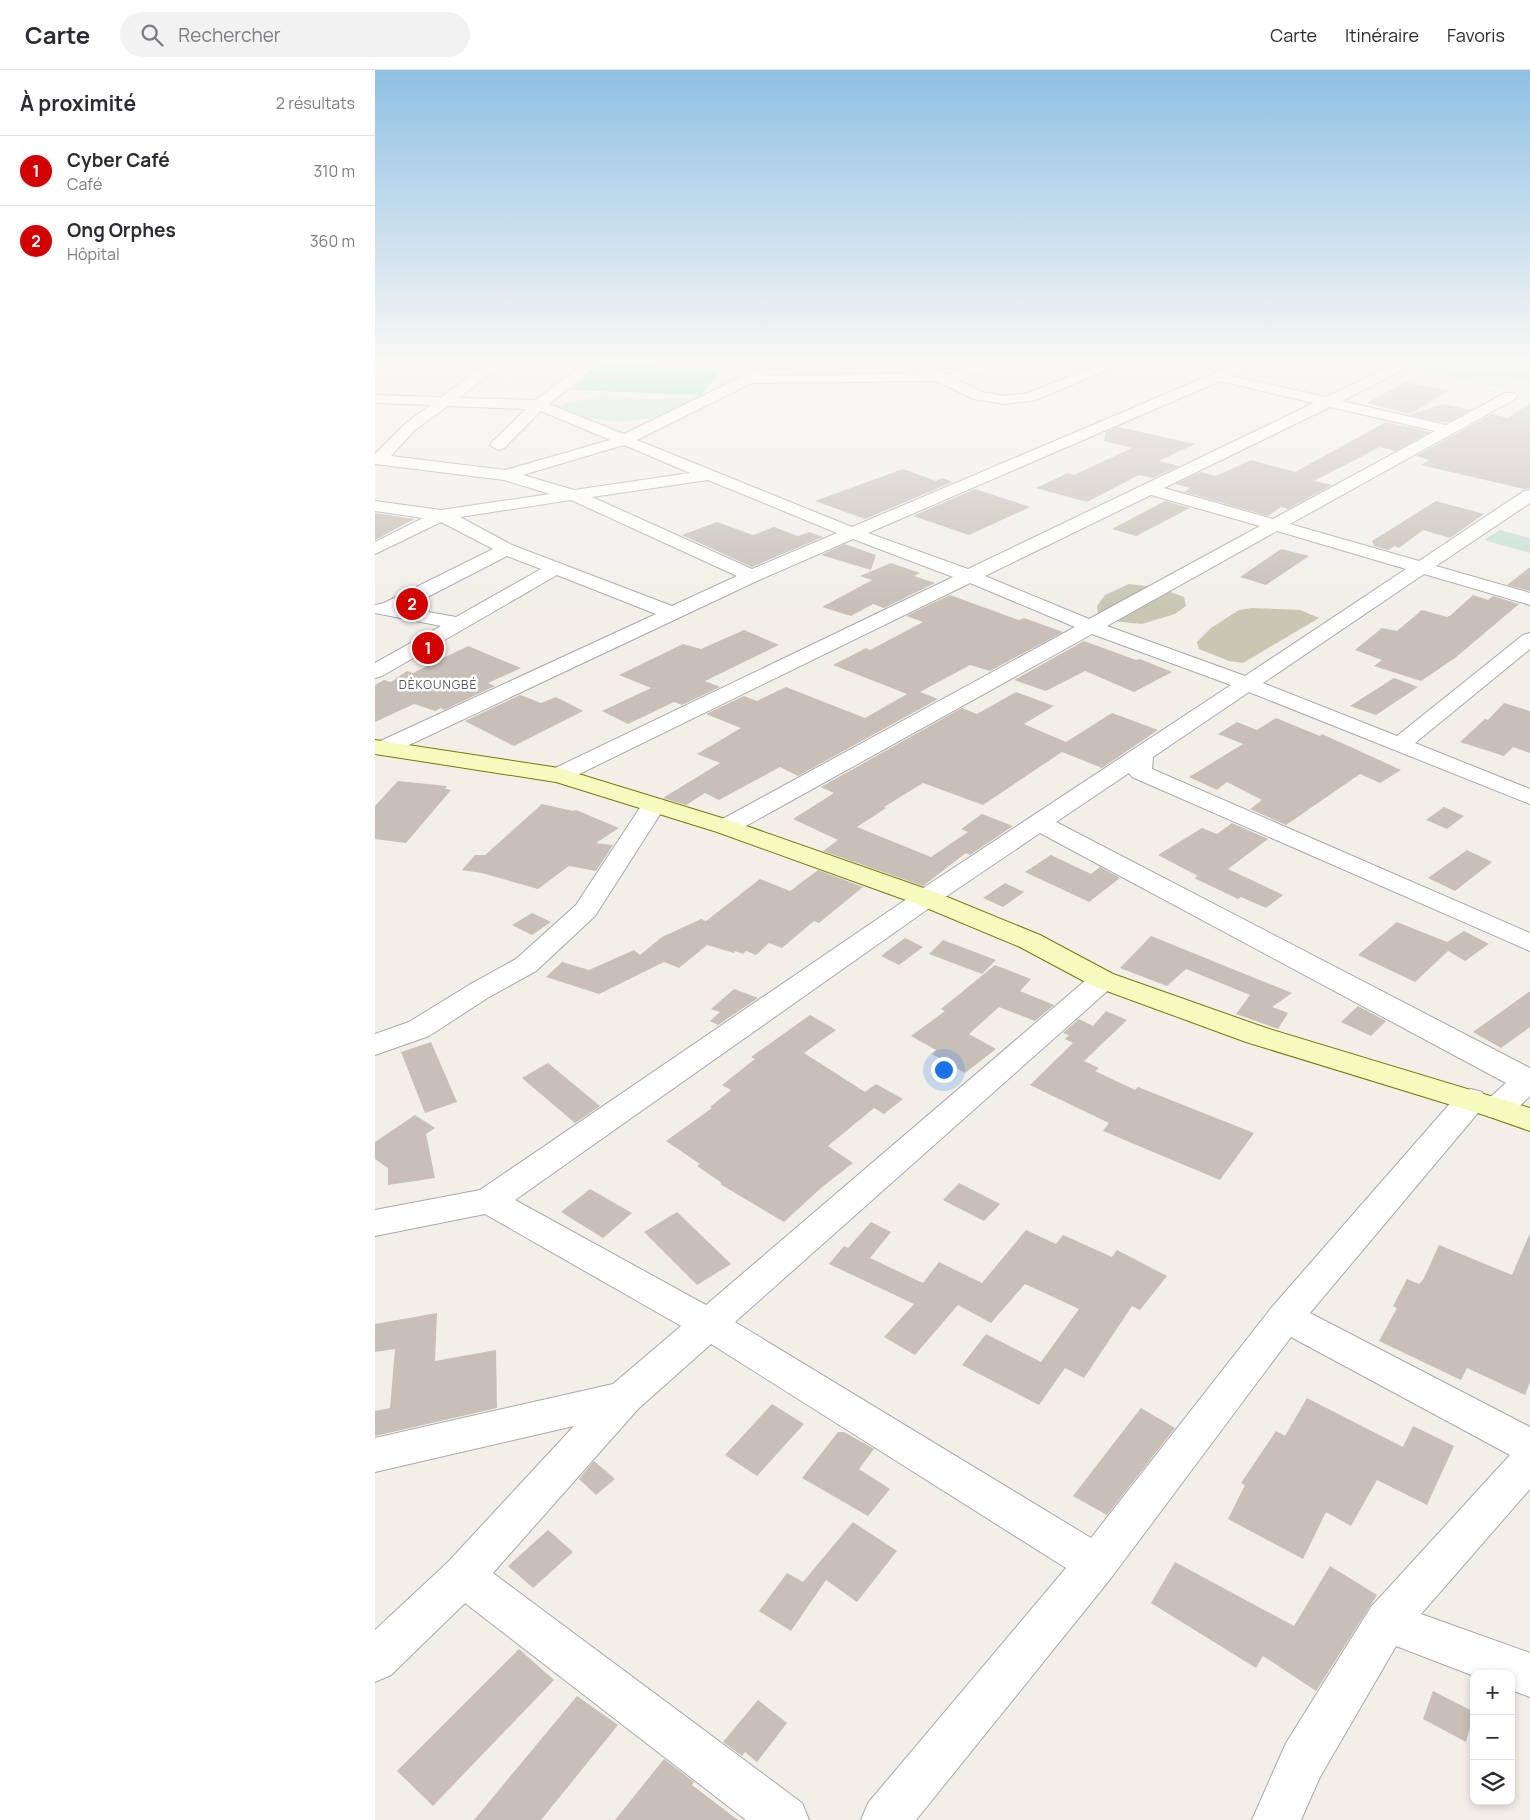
<!DOCTYPE html>
<html lang="fr">
<head>
<meta charset="utf-8">
<style>
  body { margin:0; font-family:Manrope,sans-serif; background:#f2f2f3; color:#2b2b33 }
  .controls { position:absolute; right:15px; bottom:15px; display:grid; overflow:hidden; border-radius:10px; box-shadow:0 2px 8px #0003 }
  .controls button { width:45px; height:45px; display:grid; place-items:center; padding:0; border:0; border-bottom:1px solid #e1e1e2; background:#fff; color:#2b2b33; font:25px sans-serif }
  .you { position:absolute; left:568px; top:999px; width:18px; height:18px; margin:-12px; border:4px solid #fff; border-radius:50%; background:#1a73e8; box-shadow:0 0 0 8px #1a73e833 }
  .badge { display:grid; place-items:center; width:32px; height:32px; border-radius:50%; background:#d40000; color:#fff; font-size:16px; font-weight:700 }
  .pin { position:absolute; translate:-50% -50%; border:2px solid #fff; box-shadow:0 1px 5px #0006 }
  .list { margin:0; padding:0; list-style:none }
  h2 { display:flex; justify-content:space-between; align-items:center; height:65px; margin:0; padding:0 20px; font-size:21px }
  h2 small { font-size:16px; font-weight:400; color:#7c7c81 }
  .list li { display:grid; grid-template-columns:32px 1fr auto; gap:15px; align-items:center; box-sizing:border-box; height:70px; padding:0 20px; border-top:1px solid #e1e1e2 }
  .list b { display:block; font-size:19px; white-space:nowrap }
  .list p { margin:0; font-size:16px; white-space:nowrap; color:#7c7c81 }
  .list em { font-size:16px; font-style:normal; color:#7c7c81 }
  .icon { flex:none; width:28px; height:28px; fill:none; stroke:currentColor; stroke-width:2; stroke-linecap:round; stroke-linejoin:round }
  .map { position:relative; flex:none; width:1155px; height:1750px; overflow:hidden }
  header { display:flex; align-items:center; gap:30px; box-sizing:border-box; height:70px; padding:0 25px; background:#fff; border-bottom:1px solid #e1e1e2 }
  header strong { font-size:24px }
  nav { display:flex; gap:28px; margin-inline-start:auto; font-size:18px }
  .search { width:350px; height:45px; background:#f2f2f3; display:flex; align-items:center; gap:12px; box-sizing:border-box; padding:0 18px; border-radius:28px; color:#7c7c81; font-size:19px }
  main { display:flex }
  aside { flex:1; background:#fff }
  .map>svg:first-child { display:block }
  .construction { fill:#c7c7b4 }
  .wetland { fill:#c6e0d4 }
  .pitch { fill:#88e0be }
  .building { fill:#c7bfb8 }
  .lines { fill:none; stroke-linecap:round; stroke-linejoin:round }
  .street-casing { stroke:#a9a9a9; stroke-width:2 }
  .secondary-casing { stroke:#707d05; stroke-width:2 }
  .street { fill:#fff; fill-rule:evenodd }
  .secondary { fill:#f7fabf; fill-rule:evenodd }
  .labels { text-anchor:middle; stroke-width:5; stroke-linejoin:round; paint-order:stroke }
  .far-neighbourhood-label { font-size:12px; letter-spacing:1px; fill:#555; stroke:#fff }
</style>
</head>
<body>
<header>
<strong>Carte</strong>
<div class="search"><svg class="icon" aria-label="search" viewBox="0 0 24 24"><circle cx="10" cy="10" r="6"/><path d="M15 15l6 6"/></svg>Rechercher</div>
<nav><a>Carte</a><a>Itinéraire</a><a>Favoris</a></nav>
</header>
<main>
<aside>
<h2>À proximité<small>2 résultats</small></h2>
<ul class="list">
<li><span class="badge">1</span><div><b>Cyber Café</b><p>Café</p></div><em>310 m</em></li>
<li><span class="badge">2</span><div><b>Ong Orphes</b><p>Hôpital</p></div><em>360 m</em></li>
</ul>
</aside>
<div class="map">
<svg width="1155" height="1750" viewBox="0 0 1155 1750">
  <rect width="100%" height="100%" fill="#f2efe9"/>
  <g class="construction">
    <path d="M754 514 782 517 809 527 811 536 800 544 767 554 737 551 723 544 722 536 730 525Z"/>
    <path d="M877 538 925 540 944 548 868 593 854 591 824 579 822 572 836 558 864 540Z"/>
  </g>
  <g class="wetland">
    <path d="M1045 292H1155V311L1145 309 1126 318 1035 299Z"/>
    <path d="M230 325 272 329 309 328 316 330C287 355 218 359 187 336L189 333Z"/>
    <path d="M1125 460 1155 468V483L1109 470Z"/>
  </g>
  <path class="pitch" d="M223 294 347 299 326 325 196 320Z"/>
  <g class="building">
    <path d="M1030 312 1074 321 1035 344 992 333Z"/>
    <path d="M1155 333V418L1149 419 1046 395 1055 390 1041 386 1117 344 1133 348Z"/>
    <path d="M1069 334 1096 340 1071 353 1034 345Z"/>
    <path d="M1011 352 1055 362 1020 381 1005 377 939 411 957 415 913 439 906 437 893 446 809 422 815 418 800 414 826 402 841 406 876 390 920 402Z"/>
    <path d="M743 357 820 374 784 391 804 396 778 408 764 405 712 432 661 418 693 403 699 405 757 378 729 371 731 362Z"/>
    <path d="M528 399 561 411 567 408 578 412 490 449 440 431Z"/>
    <path d="M600 419 655 437 594 465 538 446Z"/>
    <path d="M790 431 815 438 761 466 737 459Z"/>
    <path d="M1061 431 1109 444 1075 468 1048 460 1024 478 1020 476 1013 480 999 476 997 471Z"/>
    <path d="M0 443 39 449 0 470Z"/>
    <path d="M342 452 378 465 399 457 423 466 434 462 448 467 377 497 307 465Z"/>
    <path d="M470 474 501 485 496 500 446 485Z"/>
    <path d="M906 479 934 486 891 515 865 507Z"/>
    <path d="M516 493 545 503 539 506 560 513 509 538 498 534 476 546 447 537 497 510 485 506Z"/>
    <path d="M1155 497V521L1132 515Z"/>
    <path d="M575 525 644 550 649 548 688 562 615 601 595 595 545 622 563 629 423 706 405 697 344 730 330 723 311 735 288 728 345 693 322 684 366 658 331 644 369 626 382 631 411 617 490 648 532 624 458 595 491 578 495 580 548 552 531 546Z"/>
    <path d="M1098 525 1113 530 1118 526 1144 534 1080 588 1046 611 999 596 1007 590 980 580 1007 558 1022 561 1047 540 1072 547 1076 545Z"/>
    <path d="M369 560 404 575 330 611 345 617 307 635 299 632 253 654 227 641 276 618 244 605 308 574 326 579Z"/>
    <path d="M709 571 761 590 765 589 797 602 759 622 710 601 671 621 639 610Z"/>
    <path d="M93 576 146 598 113 613 120 616 69 640 66 638 60 641 39 634 0 652V615L9 610 16 612 32 601 38 603Z"/>
    <path d="M1019 608 1043 617 1001 645 975 636Z"/>
    <path d="M641 622 679 636 649 654 691 672 737 643 783 660 727 698 687 682 608 735 548 713 509 737 511 738 482 757 556 787 593 762 586 759 607 744 638 756 595 785 591 783 548 816 448 781 463 770 418 749 459 723 446 717 587 638 602 644Z"/>
    <path d="M145 625 166 633 181 627 208 641 139 676 90 651Z"/>
    <path d="M1129 633 1155 641V683L1138 677 1129 686 1085 672 1110 649 1113 650Z"/>
    <path d="M901 648 945 666 947 664 1026 700 1005 713 985 704 911 755 875 739 887 730 852 712 842 720 814 707 868 674 843 664 862 652 882 660Z"/>
    <path d="M23 711 72 716 70 719 76 720 31 773 0 769V736Z"/>
    <path d="M167 734 198 741 201 740 244 758 221 773 238 775 221 801 194 796 163 819 107 803 87 800 100 785H110Z"/>
    <path d="M1069 737 1089 746 1072 759 1051 750Z"/>
    <path d="M857 753 893 769 853 799 908 825 891 838 866 827 863 829 819 808 823 806 783 785 827 758 842 764Z"/>
    <path d="M1092 780 1117 792 1080 821 1053 808Z"/>
    <path d="M676 785 716 804 725 797 745 808 714 832 650 802Z"/>
    <path d="M443 800 488 817 444 853 439 851 407 878 394 873 381 885 371 881 368 884 360 881 359 883 332 875 304 898 289 892 224 924 171 907 187 892 214 900 259 880 265 885 287 867 326 849 331 851 385 809 415 821Z"/>
    <path d="M630 813 649 822 628 837 608 828Z"/>
    <path d="M157 843 176 852 157 865 137 855Z"/>
    <path d="M1022 852 1072 872 1089 861 1114 874 1090 891 1073 881 1040 912 983 885Z"/>
    <path d="M776 866 917 923 897 937 913 943 903 959 861 944 875 925 811 899 792 916 745 898Z"/>
    <path d="M530 868 548 877 524 895 506 886Z"/>
    <path d="M568 870 621 890 607 904 554 884Z"/>
    <path d="M620 895 656 909 645 921 679 935 660 951 624 937 594 964 621 979 590 1003 557 984 561 980 536 966 570 941 566 939Z"/>
    <path d="M359 919 383 928 343 955 335 951 345 942 336 939Z"/>
    <path d="M1155 921V957L1126 978 1098 962Z"/>
    <path d="M983 936 1011 951 996 966 966 952Z"/>
    <path d="M731 941 752 950 709 991 724 998 720 1001 760 1020 763 1017 879 1063 845 1110 728 1061 734 1053 655 1015 698 973 690 969 694 965 688 963 704 949 718 956Z"/>
    <path d="M435 945 461 960 429 983 490 1022 501 1014 528 1029 509 1044 499 1038 453 1076 478 1093 447 1117 409 1152 345 1114 347 1113 322 1096 325 1094 291 1071 337 1038 335 1037 356 1020 347 1015 380 989 376 987Z"/>
    <path d="M56 972 82 1032 50 1043 26 982Z"/>
    <path d="M173 993 225 1036 200 1053 147 1008Z"/>
    <path d="M40 1045 60 1058 51 1064 60 1108 13 1115V1098L0 1089V1072Z"/>
    <path d="M584 1113 625 1134 609 1151 568 1130Z"/>
    <path d="M215 1119 257 1143 228 1168 186 1142Z"/>
    <path d="M302 1142 356 1194 322 1215 269 1162Z"/>
    <path d="M496 1152 516 1162 495 1188 548 1213 564 1192 607 1213 651 1160 681 1174 688 1165 737 1187 742 1180 792 1206 765 1240 757 1236 709 1308 690 1298 664 1335 587 1295 611 1264 666 1292 704 1239 650 1214 616 1253 583 1235 540 1285 509 1267 539 1234 454 1194 469 1176 473 1178Z"/>
    <path d="M1155 1163V1312L1150 1325 1092 1298 1086 1310 1004 1271 1022 1238 1018 1236 1032 1209 1044 1214 1048 1210 1064 1175 1137 1205Z"/>
    <path d="M62 1243 60 1291 121 1280 122 1338 0 1366V1341L15 1338 20 1279 0 1282V1254Z"/>
    <path d="M932 1328 1028 1377 1038 1356 1079 1376 1052 1435 1002 1410 976 1456 951 1442 928 1489 853 1449 870 1415 866 1413 901 1361 910 1366Z"/>
    <path d="M397 1334 429 1354 382 1406 350 1385Z"/>
    <path d="M766 1338 800 1358 732 1445 698 1426Z"/>
    <path d="M463 1362H469L499 1379 484 1399 515 1419 493 1446 427 1408Z"/>
    <path d="M219 1391 240 1409 221 1425 204 1409Z"/>
    <path d="M478 1452 522 1481 482 1532 451 1510 416 1561 384 1541 412 1503 428 1512Z"/>
    <path d="M173 1460 198 1482 158 1518 133 1496Z"/>
    <path d="M800 1492 919 1556 955 1496 1002 1525 941 1621 888 1586 881 1598 776 1533Z"/>
    <path d="M144 1579 179 1610 58 1736 22 1701Z"/>
    <path d="M1058 1621 1099 1642 1091 1672 1048 1649Z"/>
    <path d="M202 1626 243 1655 166 1750H99Z"/>
    <path d="M383 1630 412 1653 382 1692 370 1682 367 1686 348 1672Z"/>
    <path d="M289 1689 319 1712 317 1715 363 1750H240Z"/>
  </g>
  <g class="lines">
    <g class="street-casing">
      <g id="street">
        <path d="M0 292H16L5 302 0 303Z"/>
        <path d="M114 292H130L84 328 161 330 210 292H226L174 334 249 364 397 292H415L391 306 547 303 529 292H547L571 305 608 292H629L627 295 583 310 607 322 630 326 653 323 731 292H751L661 330 630 334 598 329 562 311 377 313 262 370 477 457 866 292H885L857 306 951 327 1025 292H1043L967 331 1071 355 1130 323H1140L1142 326 1140 329 915 454 1044 491 1149 421 1155 420V433L1061 496 1155 523V535L1049 504 888 613 1022 666 1148 565 1155 563V579L1040 673 1155 719V734L874 622 778 687 777 699 1155 863V881L757 707 754 703 681 752 1155 998V1026C1140 1040 1134 1052 1112 1046L1107 1038 1112 1030 1131 1013 665 763 560 834 140 1130 331 1235 718 904 728 901 738 904 742 910 738 916 360 1252 716 1468 897 1237 1085 1022 1096 1019 1107 1022 1112 1030 1107 1038 935 1243 1155 1357V1419L1046 1544 1155 1583V1627L1136 1620V1604H1099V1606L1021 1576 945 1707 926 1750H877L911 1673 996 1537 1135 1385 916 1267 736 1508 541 1750H486L493 1733 691 1498 336 1274 263 1339 118 1503 427 1733 434 1750H371L90 1533 16 1605 0 1612V1560L73 1492 199 1356 0 1402V1368L238 1314 306 1256 110 1144 0 1166V1140L105 1120 542 822 856 615 717 564 360 762 351 764 342 762 339 757 342 752 700 557 595 513 192 710 184 712 176 710 172 705 176 700 578 507 478 469 384 510 17 683 9 685 1 683V673L281 544 182 505 7 606 0 608V593L66 556 0 543V535L9 533 118 479 66 452 0 484V472L48 448 0 441V431L66 440 175 424 129 410 0 394V384L30 354 55 335 0 333V325L66 327ZM845 311 939 333 593 499 493 463ZM73 336 151 339 117 372 115 375 123 380 129 378 166 341 235 370 130 400 16 386 40 360ZM955 337 1060 361 898 449 789 418ZM249 375 315 403 199 420 148 405ZM333 410 462 463 377 499 217 427ZM776 425 885 456 714 549 610 506ZM196 430 362 506 297 536 137 475 85 447ZM902 461 1031 499 870 606 732 556ZM132 486 166 499 81 547 31 538Z"/>
        <path d="M279 728 288 730 291 735 220 846 161 901 114 927 54 966 0 985V964L34 952 94 915 141 889 201 835 270 730Z"/>
      </g>
    </g>
    <g class="secondary-casing">
      <path id="secondary" d="M0 670 184 698 360 752 560 822 665 865 738 904 891 958 1155 1038V1061L1112 1046 871 972 718 916 645 877 542 834 342 762 181 712 0 684Z"/>
    </g>
    <use href="#street" class="street"/>
    <use href="#secondary" class="secondary"/>
  </g>
  <linearGradient id="sky" x2="0" y2="1"><stop stop-color="#8fc0e4"/><stop offset="0.54" stop-color="#f9f8f5"/><stop offset="1" stop-color="#f9f8f5" stop-opacity="0"/></linearGradient>
  <rect width="1155" height="537" fill="url(#sky)"/>
  <g class="labels">
    <g class="far-neighbourhood-label">
      <text x="63" y="619">DÈKOUNGBÉ</text>
    </g>
  </g>
</svg>
<div class="controls">
<button>+</button>
<button>−</button>
<button><svg class="icon" aria-label="layers" viewBox="0 0 24 24"><path d="M12 4l9 5-9 5-9-5zM3 14l9 5 9-5"/></svg></button>
</div>
<div class="you"></div>
<div class="pin badge" style="left:53px;top:578px">1</div>
<div class="pin badge" style="left:37px;top:534px">2</div>
</div>
</main>
</body>
</html>
